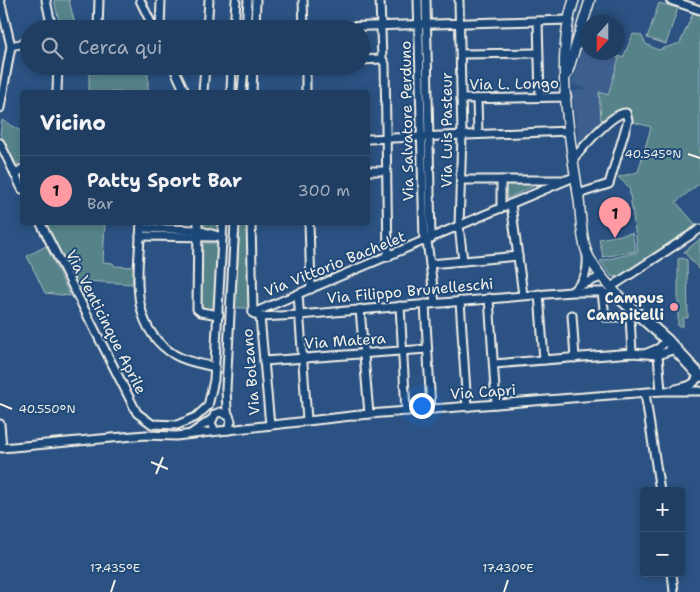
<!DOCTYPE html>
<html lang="it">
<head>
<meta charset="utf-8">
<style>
  body { margin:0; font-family:"Shantell Sans",sans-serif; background:#284568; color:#f1f3f6 }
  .controls { position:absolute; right:15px; bottom:15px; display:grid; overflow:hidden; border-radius:5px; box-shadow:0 2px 8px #0003 }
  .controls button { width:45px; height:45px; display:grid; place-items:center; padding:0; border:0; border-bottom:1px solid #3d5777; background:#203e62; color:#f1f3f6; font:25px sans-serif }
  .compass { position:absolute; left:580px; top:15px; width:45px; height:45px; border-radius:50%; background:#203e62; box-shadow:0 2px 8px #0003; rotate:201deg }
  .you { position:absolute; left:421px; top:405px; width:18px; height:18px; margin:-12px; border:4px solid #fff; border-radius:50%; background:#1a73e8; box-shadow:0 0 0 8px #1a73e833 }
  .badge { display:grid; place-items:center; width:32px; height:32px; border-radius:50%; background:#ff9aa2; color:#111; font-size:16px; font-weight:700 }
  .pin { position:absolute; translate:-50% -41px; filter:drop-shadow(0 1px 2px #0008) }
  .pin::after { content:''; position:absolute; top:26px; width:18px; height:15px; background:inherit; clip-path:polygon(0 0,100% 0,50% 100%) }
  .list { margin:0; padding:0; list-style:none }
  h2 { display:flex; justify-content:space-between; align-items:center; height:65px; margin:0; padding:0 20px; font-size:21px }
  h2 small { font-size:16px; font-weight:400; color:#a2aebe }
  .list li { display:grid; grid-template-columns:32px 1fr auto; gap:15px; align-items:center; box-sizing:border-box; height:70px; padding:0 20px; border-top:1px solid #3d5777 }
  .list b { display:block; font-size:19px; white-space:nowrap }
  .list p { margin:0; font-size:16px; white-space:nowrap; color:#a2aebe }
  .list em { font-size:16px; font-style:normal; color:#a2aebe }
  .icon { flex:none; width:28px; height:28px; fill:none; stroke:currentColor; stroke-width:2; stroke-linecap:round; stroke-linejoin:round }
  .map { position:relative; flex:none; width:700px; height:592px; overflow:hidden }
  .search { position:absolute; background:#203e62; box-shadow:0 2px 8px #0003; left:20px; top:20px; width:350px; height:55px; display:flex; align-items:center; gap:12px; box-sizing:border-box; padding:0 18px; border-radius:28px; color:#a2aebe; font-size:19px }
  .panel { position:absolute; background:#203e62; box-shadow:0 2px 8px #0003; left:20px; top:90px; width:350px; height:135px; border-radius:5px }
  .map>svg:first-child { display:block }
  .built { fill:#3e5f8e }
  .green { fill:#57838a; stroke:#a6bab9 }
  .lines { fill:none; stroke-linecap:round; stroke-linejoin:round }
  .minor-casing { stroke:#f4f1e8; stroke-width:11 }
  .tertiary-casing { stroke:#f4f1e8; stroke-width:12 }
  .secondary-casing { stroke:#f4f1e8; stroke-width:14 }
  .minor { stroke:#1f4a7a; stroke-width:7 }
  .tertiary { stroke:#1f4a7a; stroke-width:9 }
  .secondary { stroke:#1f4a7a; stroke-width:10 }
  .ticks { fill:none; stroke:#f4f1e8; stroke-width:2 }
  .poi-dot { fill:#ff9aa2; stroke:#1f4a7a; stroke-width:2 }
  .labels { text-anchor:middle; stroke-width:4; stroke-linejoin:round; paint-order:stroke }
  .street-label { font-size:15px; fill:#f4f1e8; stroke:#1f4a7a }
  .poi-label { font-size:15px; font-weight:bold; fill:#f4f1e8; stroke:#1f4a7a; text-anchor:end }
  .ticks-label { font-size:12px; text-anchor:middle; fill:#f4f1e8; stroke:#1f4a7a; stroke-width:4; stroke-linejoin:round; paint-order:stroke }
</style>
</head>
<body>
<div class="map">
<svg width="700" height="592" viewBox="0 0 700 592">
  <rect width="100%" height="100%" fill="#2b5282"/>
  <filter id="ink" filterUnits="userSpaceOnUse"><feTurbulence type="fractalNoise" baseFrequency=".02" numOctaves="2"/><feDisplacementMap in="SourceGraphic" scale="10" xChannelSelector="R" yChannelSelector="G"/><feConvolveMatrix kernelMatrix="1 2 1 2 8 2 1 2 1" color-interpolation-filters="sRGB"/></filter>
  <g filter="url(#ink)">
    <path class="built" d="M583 45 587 47 588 52 605 53 619 57 608 95 599 93 601 120 579 143 572 92 587 89 572 84Z"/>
    <g class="green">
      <path d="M54 0H69L76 29H61Z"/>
      <path d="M659 3 678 8 666 44 647 38Z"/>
      <path d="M693 13 700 15V183L676 202 696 225 619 276 612 277 600 261 638 252 629 187 618 177 638 172 651 127 633 122 630 114 623 111 601 120 599 92 608 95 619 58 605 53H612L623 58 633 34 641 35 646 44 658 50 680 43Z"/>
      <path d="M148 71V92H89V73Z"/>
      <path d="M2 120 22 132V159L17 165 0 134Z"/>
      <path d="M505 183H538V184L506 199Z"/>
      <path d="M44 223H105L103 262 113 263 114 266 134 267 132 284 85 281 89 309 86 308Z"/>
      <path d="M203 223H218L217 232 203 229Z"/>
      <path d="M240 223H247L250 308H235Z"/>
      <path d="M632 233 636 251 603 257 599 239Z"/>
      <path d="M700 239V270L684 252Z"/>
      <path d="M200 243H218L215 310 200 307Z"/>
      <path d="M46 246 70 296 45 293 27 256Z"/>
      <path d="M682 258 687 260 688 318H683V326H678V259Z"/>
    </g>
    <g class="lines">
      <g class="minor-casing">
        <g id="minor">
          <path d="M46 0 52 29"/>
          <path d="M140 0 154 29"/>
          <path d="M303 0 304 29"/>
          <path d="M380 0 382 59 385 64 388 257"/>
          <path d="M418 0 424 242"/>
          <path d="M426 0 431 239"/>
          <path d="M459 0 462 135 459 226 463 261"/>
          <path d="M670 0 700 10"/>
          <path d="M538 21 540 97"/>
          <path d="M98 29 99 0"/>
          <path d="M160 29 161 0"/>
          <path d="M207 29 209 0"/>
          <path d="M234 29 236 0"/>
          <path d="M246 29 248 0"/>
          <path d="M255 29 256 0"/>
          <path d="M274 29 569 20"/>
          <path d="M11 46 29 42"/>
          <path d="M461 54 538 53"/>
          <path d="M361 60 382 59"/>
          <path d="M104 66H154"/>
          <path d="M173 66 185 92"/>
          <path d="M306 66V92"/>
          <path d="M57 92 58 66"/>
          <path d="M203 92 205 66"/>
          <path d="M231 92 232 66"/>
          <path d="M242 92 244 66"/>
          <path d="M252 92 253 66"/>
          <path d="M461 99 567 97"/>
          <path d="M477 99 478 134"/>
          <path d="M0 108 11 46 0 0"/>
          <path d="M368 139 569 131"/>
          <path d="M0 143 22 189"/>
          <path d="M573 159C583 148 612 112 626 113L628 120 609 184 578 194"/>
          <path d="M368 171H386"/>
          <path d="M15 175 22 169"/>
          <path d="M461 180H566"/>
          <path d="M501 180V208"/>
          <path d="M511 204 523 295"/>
          <path d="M40 222 137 413 152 424 177 425 196 417 208 406 214 380 223 222"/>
          <path d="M141 222C139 270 126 326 175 355 187 362 202 364 215 367"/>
          <path d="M198 222 197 309 201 312 219 315"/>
          <path d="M251 222 253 313"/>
          <path d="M309 222 311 289"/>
          <path d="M141 228 198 230 222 237"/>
          <path d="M140 236 215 237"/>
          <path d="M427 241 435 303"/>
          <path d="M430 264 518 256"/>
          <path d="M581 285 601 277"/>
          <path d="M611 287 700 229"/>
          <path d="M571 292C585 282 588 273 587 255"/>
          <path d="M602 292 605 317H630"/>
          <path d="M298 294 307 420"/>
          <path d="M539 294 544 360"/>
          <path d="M489 298 496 404"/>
          <path d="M460 301 467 407"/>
          <path d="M425 304 431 409"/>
          <path d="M400 306 406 411"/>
          <path d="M360 309 369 414"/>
          <path d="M253 313 260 317 299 315 571 292H602L619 298"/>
          <path d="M253 313 574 177"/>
          <path d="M572 315 575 358"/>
          <path d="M260 317 270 425"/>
          <path d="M632 353 630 317 632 315"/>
          <path d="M647 353 659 348 667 340"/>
          <path d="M658 355 661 391"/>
          <path d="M264 361 427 349"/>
          <path d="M494 364 632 353 658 355 675 349"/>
          <path d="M676 389C687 386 696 386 698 374"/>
          <path d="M645 393 660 491"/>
          <path d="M0 424 2 448 111 438 146 435 176 436 228 430 231 421 227 411 226 389 235 222"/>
          <path d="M228 430 369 414 661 391H700"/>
          <path d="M215 431 211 423 215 414 220 412 229 416"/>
          <path d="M192 433 212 419"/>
          <path d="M672 573 674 592"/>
        </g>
      </g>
      <g class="tertiary-casing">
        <g id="tertiary">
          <path d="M574 0C554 60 570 139 579 200 581 216 581 238 587 253 595 271 608 284 621 299"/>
          <path d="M567 74 590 0"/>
        </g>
      </g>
      <g class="secondary-casing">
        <path id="secondary" d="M621 299 667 340 700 376"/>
      </g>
      <use href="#minor" class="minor"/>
      <use href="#tertiary" class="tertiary"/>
      <use href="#secondary" class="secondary"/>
    </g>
  </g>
  <path class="ticks" d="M688 154 700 158M0 404 12 409M151 462 168 469M156 474 163 457M111 592 115 580M504 592 508 580"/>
  <circle class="poi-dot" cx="674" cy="307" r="5"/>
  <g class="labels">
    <g class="street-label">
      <text transform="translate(514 84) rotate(-1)" y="5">Via L. Longo</text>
      <text transform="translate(407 121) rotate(-91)" y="5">Via Salvatore Perduno</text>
      <text transform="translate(447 130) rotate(-90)" y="5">Via Luis Pasteur</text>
      <text transform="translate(335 264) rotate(-22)" y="5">Via Vittorio Bachelet</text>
      <text transform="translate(410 291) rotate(-5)" y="5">Via Filippo Brunelleschi</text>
      <text transform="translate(106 322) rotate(63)" y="5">Via Venticinque Aprile</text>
      <text transform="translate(345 341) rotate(-4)" y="5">Via Matera</text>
      <text transform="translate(251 372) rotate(-95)" y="5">Via Bolzano</text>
      <text transform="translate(483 392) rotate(-4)" y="5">Via Capri</text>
    </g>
    <g class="poi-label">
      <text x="664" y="303">Campus<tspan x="664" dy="17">Campitelli</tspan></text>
    </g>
  </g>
  <g class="ticks-label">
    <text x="653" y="158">40.545°N</text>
    <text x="47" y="413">40.550°N</text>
    <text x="115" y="572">17.435°E</text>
    <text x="508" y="572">17.430°E</text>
  </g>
</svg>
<div class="controls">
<button>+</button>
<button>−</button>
</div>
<svg class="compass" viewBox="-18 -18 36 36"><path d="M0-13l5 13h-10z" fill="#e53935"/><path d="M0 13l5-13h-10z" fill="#a2aebe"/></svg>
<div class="you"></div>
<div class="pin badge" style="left:615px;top:238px">1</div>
<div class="search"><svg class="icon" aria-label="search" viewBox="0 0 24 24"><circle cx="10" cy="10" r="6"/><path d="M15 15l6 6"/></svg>Cerca qui</div>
<section class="panel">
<h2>Vicino<small></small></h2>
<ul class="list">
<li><span class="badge">1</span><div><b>Patty Sport Bar</b><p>Bar</p></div><em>300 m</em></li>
</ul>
</section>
</div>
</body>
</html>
